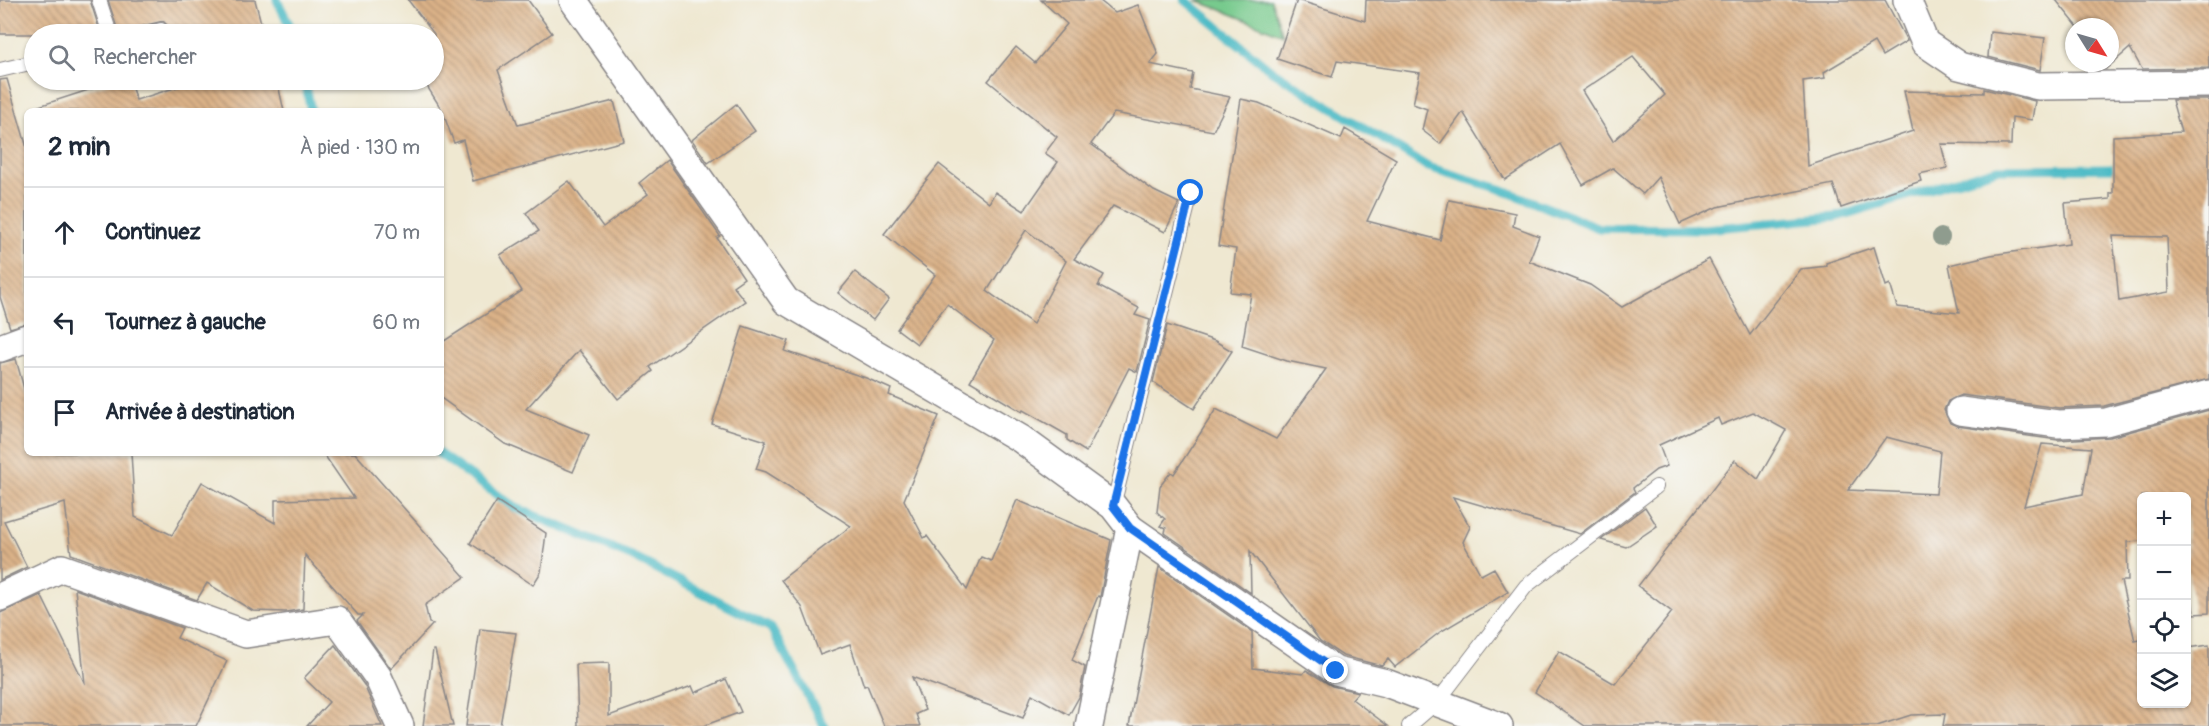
<!DOCTYPE html>
<html lang="fr">
<head>
<meta charset="utf-8">
<style>
  body { margin:0; font-family:Pangolin,sans-serif; background:#f6f6f7; color:#1f2937 }
  .controls { position:absolute; right:18px; bottom:18px; display:grid; overflow:hidden; border-radius:9px; box-shadow:0 2px 4px #0004 }
  .controls button { width:54px; height:54px; display:grid; place-items:center; padding:0; border:0; border-bottom:2px solid #e0e1e3; background:#fff; color:#1f2937; font:30px sans-serif }
  .compass { position:absolute; left:2065px; top:18px; width:54px; height:54px; border-radius:50%; background:#fff; box-shadow:0 2px 4px #0004; rotate:127deg }
  .stop { position:absolute; width:18px; height:18px; margin:-14px; border:4px solid #1a73e8; border-radius:50%; background:#fff }
  .stop.end { background:#1a73e8; border-color:#fff; box-shadow:0 2px 6px #0008 }
  .list { margin:0; padding:0; list-style:none }
  h2 { display:flex; justify-content:space-between; align-items:center; height:78px; margin:0; padding:0 24px; font-size:26px }
  h2 small { font-size:20px; font-weight:400; color:#747a83 }
  .list li { display:grid; grid-template-columns:39px 1fr auto; gap:18px; align-items:center; box-sizing:border-box; height:90px; padding:0 24px; border-top:2px solid #e0e1e3 }
  .list b { display:block; font-size:22px; white-space:nowrap }
  .list em { font-size:20px; font-style:normal; color:#747a83 }
  .icon { flex:none; width:33px; height:33px; fill:none; stroke:currentColor; stroke-width:2; stroke-linecap:round; stroke-linejoin:round }
  .map { position:relative; flex:none; width:2209px; height:726px; overflow:hidden }
  .search { position:absolute; background:#fff; box-shadow:0 2px 4px #0004; left:24px; top:24px; width:420px; height:66px; display:flex; align-items:center; gap:15px; box-sizing:border-box; padding:0 21px; border-radius:33px; color:#747a83; font-size:22px }
  .panel { position:absolute; background:#fff; box-shadow:0 2px 4px #0004; left:24px; top:108px; width:420px; height:348px; border-radius:9px }
  .map>svg:first-child { display:block }
  .grass { fill:#77ca8d; stroke:#4c7664; stroke-width:1.5 }
  .lines { fill:none; stroke-linecap:round; stroke-linejoin:round }
  .stream { stroke:#4dbbc6; stroke-width:9 }
  .building { fill:url(#building-back-hatch); fill-rule:evenodd }
  .lane-casing { stroke:#888586; stroke-width:16 }
  .street-casing { stroke:#888586; stroke-width:30 }
  .lane { stroke:#fff; stroke-width:14 }
  .street { stroke:#fff; stroke-width:27 }
  .tree { fill:#8f9c8e }
  .route { stroke:#1a73e8; stroke-width:8 }
</style>
</head>
<body>
<div class="map">
<svg width="2209" height="726" viewBox="0 0 2209 726">
  <defs>
    <pattern id="building-back-hatch" width="6" height="6" patternUnits="userSpaceOnUse" patternTransform="scale(1.5)"><rect width="6" height="6" fill="#dbb288"/><path d="M-1 5l2 2M0 0l6 6M5-1l2 2" fill="none" stroke="#b19070"/></pattern>
  </defs>
  <rect width="100%" height="100%" fill="#f6f6f2"/>
  <filter id="ink" filterUnits="userSpaceOnUse"><feTurbulence type="fractalNoise" baseFrequency=".0167" numOctaves="2"/><feDisplacementMap in="SourceGraphic" scale="12" xChannelSelector="R" yChannelSelector="G"/><feConvolveMatrix kernelMatrix="1 2 1 2 8 2 1 2 1" color-interpolation-filters="sRGB"/></filter>
  <filter id="wash" filterUnits="userSpaceOnUse"><feTurbulence type="fractalNoise" baseFrequency=".008" numOctaves="4" result="noise"/><feDisplacementMap in="SourceGraphic" scale="24" xChannelSelector="R" yChannelSelector="G"/><feGaussianBlur stdDeviation="1.35" result="paint"/><feColorMatrix in="noise" values="0 0 0 0 0 0 0 0 0 0 0 0 0 0 0 0 0 1.4 0 .05"/><feComposite in="paint" operator="in"/></filter>
  <g filter="url(#wash)">
    <rect width="100%" height="100%" fill="#efe8d1"/>
    <path class="grass" d="M1196 0H1271L1283 35Z"/>
    <g class="lines">
      <g class="stream">
        <path d="M277 0 294 34"/>
        <path d="M1185 0 1272 71 1428 167 1500 189 1599 228 1704 229 1836 217 1997 169 2123 168"/>
        <path d="M305 80 311 111"/>
        <path d="M438 453 516 508 631 556 771 628 824 726"/>
      </g>
    </g>
    <g id="blocks">
      <g class="building">
        <path d="M0 0H90L101 34H0Z"/>
        <path d="M108 0H255L264 34H169V27L163 21 143 26 137 34H119Z"/>
        <path d="M408 0H528L552 33 498 70 518 125 614 101 624 141 473 181 463 140 454 143 442 110 425 83 434 80V34Z"/>
        <path d="M1041 0H1099L1115 13 1138 5 1158 54 1150 64 1193 73 1190 89 1230 97 1213 131 1114 113 1091 144 1154 191 1179 203 1165 232 1113 206 1074 259 1104 275 1098 286 1139 308 1135 315 1150 320 1137 372 1129 368 1086 452 1067 440V435L1023 410 1022 412 970 381 994 340 947 304 917 344 897 329 935 275 884 234 939 164 989 203 995 192 1024 211 1058 162 1045 153 1057 137 988 81 1016 47 1035 63 1067 24ZM1026 230 1066 261 1033 324 987 291Z"/>
        <path d="M1297 0 1365 21 1366 0H1885L1907 41 1882 56 1874 42 1824 72 1825 78 1803 81 1808 166 1913 131 1904 91 1984 93V89L2035 101 2032 120 2012 117 2011 145 1941 144 1947 168 1919 174 1921 181 1841 208 1833 184 1717 207 1680 224 1658 177 1643 194 1613 168 1583 185 1560 144 1505 180 1463 112 1440 144 1422 130 1427 109 1413 104 1420 73 1337 61 1332 77 1277 59ZM1633 57 1665 95 1613 141 1582 91Z"/>
        <path d="M2056 0H2209V68L2142 69 2130 48 2106 69 2090 70 2086 63H2110V27H2078Z"/>
        <path d="M1990 32 2045 38 2040 70 1988 57Z"/>
        <path d="M7 79 27 148V323L10 328 0 297V80Z"/>
        <path d="M119 80H129L136 100 184 85 182 80H277L284 111H39V106Z"/>
        <path d="M1241 99 1259 103 1341 139 1345 129 1396 159 1367 221 1440 240 1449 200 1515 213 1513 226 1539 236 1529 261 1590 285 1622 307 1709 259 1750 335 1801 269 1827 266 1826 263 1874 247 1886 286 1890 284 1897 307 1959 313 1949 265 1991 255 2069 244 2065 203 2110 199V193H2113V136L2181 132 2172 100H2209V379L2104 406 2059 408 1961 395 1948 401 1944 410 1950 423 1957 426 2058 440 2110 437 2209 410V613L2194 614 2187 563V496H2142V541L2127 542 2128 581H2121L2135 641 2140 640 2142 704H2187V648L2209 645V726H1943L1945 714 1911 715 1877 726H1585L1535 692 1559 651 1615 684 1672 612 1638 586 1735 460 1758 479 1786 430 1753 412 1721 425 1718 418 1659 445 1667 466 1656 470 1633 488 1635 492 1580 534 1453 497 1470 527 1463 542 1481 575 1494 568 1508 592 1440 632 1395 667 1388 659 1382 666 1343 656 1320 641 1250 551 1251 593 1165 533 1166 528 1160 526 1165 519 1157 512 1160 486 1171 472 1174 474 1216 409 1276 439 1326 369 1287 361 1242 346 1251 294 1230 292 1236 249 1218 246ZM2113 236 2167 237 2169 292 2119 301ZM1886 437 1940 451 1936 494 1848 490ZM2042 444 2091 448 2083 494 2024 506Z"/>
        <path d="M736 104 755 131 708 163 692 140Z"/>
        <path d="M667 160 720 236 717 238 744 278 733 286 745 301 650 367 653 371 618 399 579 350 526 409 589 435 573 472 505 444 441 398V343L522 291 500 255 539 231 526 213 569 181 603 227 648 194 639 183Z"/>
        <path d="M855 272 889 299 873 320 838 293Z"/>
        <path d="M1167 325 1215 341 1232 351 1194 409 1153 382Z"/>
        <path d="M743 326 789 341 785 351 866 378 891 389 889 395 939 416 904 500 924 538 927 536 967 590 981 557 991 561 1017 500 1111 540 1100 597 1098 596 1072 660 1085 667 1079 697 1069 715 1032 694 1023 718 912 677 925 710 916 714 920 726H884L867 685 864 686 850 644 820 655 802 607 781 580 851 526 766 472 756 469 766 441 712 424Z"/>
        <path d="M16 359 27 400V453H131L135 517 172 535 202 482 275 523V500L354 498 323 453H355L465 577 425 605 429 623 433 624 391 669 357 621 363 615H358L305 555 303 609 286 612 253 611 207 583 197 600 71 554 65 503 4 521 27 567 0 580V363Z"/>
        <path d="M497 501 546 533 541 572 533 585 470 543Z"/>
        <path d="M1645 507 1657 526 1626 547 1601 540Z"/>
        <path d="M1159 567 1252 632 1253 668 1303 674 1306 670 1332 686 1358 692 1352 699 1388 726H1129Z"/>
        <path d="M75 589 182 628 177 638 227 661 196 726H0V613L41 595 85 684Z"/>
        <path d="M480 629 516 633 500 726H466Z"/>
        <path d="M335 645 364 685 382 726H307L329 702 304 678Z"/>
        <path d="M433 650H435L453 726H423Z"/>
        <path d="M609 663V716L692 686 695 693 726 679 741 712 703 726H578L576 664Z"/>
      </g>
    </g>
  </g>
  <g filter="url(#ink)">
    <use href="#blocks" fill-opacity="0" stroke="#888586" stroke-width="1.5"/>
    <g class="lines">
      <g class="lane-casing">
        <g id="lane">
          <path d="M99 0 110 34"/>
          <path d="M146 34 161 30"/>
          <path d="M0 70 34 62"/>
          <path d="M1113 506 1191 193"/>
          <path d="M1409 726 1438 701 1526 586 1656 487"/>
        </g>
      </g>
      <g class="street-casing">
        <g id="street">
          <path d="M573 0 786 301 1021 439 1113 506 1130 528 1336 671 1386 683 1499 726"/>
          <path d="M1907 0 1925 43 1959 66 2038 86 2209 84"/>
          <path d="M0 348 27 338"/>
          <path d="M1960 411 2058 424 2106 422 2209 394"/>
          <path d="M0 597 62 568 246 634 337 620 378 677 400 726"/>
          <path d="M1089 726 1130 528"/>
        </g>
      </g>
      <use href="#lane" class="lane"/>
      <use href="#street" class="street"/>
    </g>
    <circle class="tree" cx="1941" cy="237" r="9"/>
  </g>
  <g class="lines" filter="url(#ink)">
    <path class="route" d="M1191 193 1113 506 1130 528 1336 671"/>
  </g>
</svg>
<div class="controls">
<button>+</button>
<button>−</button>
<button><svg class="icon" aria-label="locate" viewBox="0 0 24 24"><circle cx="12" cy="12" r="6"/><path d="M12 2v4M12 18v4M2 12h4M18 12h4"/></svg></button>
<button><svg class="icon" aria-label="layers" viewBox="0 0 24 24"><path d="M12 4l9 5-9 5-9-5zM3 14l9 5 9-5"/></svg></button>
</div>
<svg class="compass" viewBox="-18 -18 36 36"><path d="M0-13l5 13h-10z" fill="#e53935"/><path d="M0 13l5-13h-10z" fill="#747a83"/></svg>
<div class="stop" style="left:1191px;top:193px"></div>
<div class="stop end" style="left:1336px;top:671px"></div>
<div class="search"><svg class="icon" aria-label="search" viewBox="0 0 24 24"><circle cx="10" cy="10" r="6"/><path d="M15 15l6 6"/></svg>Rechercher</div>
<section class="panel">
<h2>2 min<small>À pied · 130 m</small></h2>
<ul class="list">
<li><svg class="icon" aria-label="ahead" viewBox="0 0 24 24"><path d="M12 20V5M6 11l6-6 6 6"/></svg><div><b>Continuez</b></div><em>70 m</em></li>
<li><svg class="icon" aria-label="left" viewBox="0 0 24 24"><path d="M17 20v-9H6M10 6l-5 5 5 5"/></svg><div><b>Tournez à gauche</b></div><em>60 m</em></li>
<li><svg class="icon" aria-label="arrive" viewBox="0 0 24 24"><path d="M6 21V4h12l-3 4 3 4H6"/></svg><div><b>Arrivée à destination</b></div></li>
</ul>
</section>
</div>
</body>
</html>
